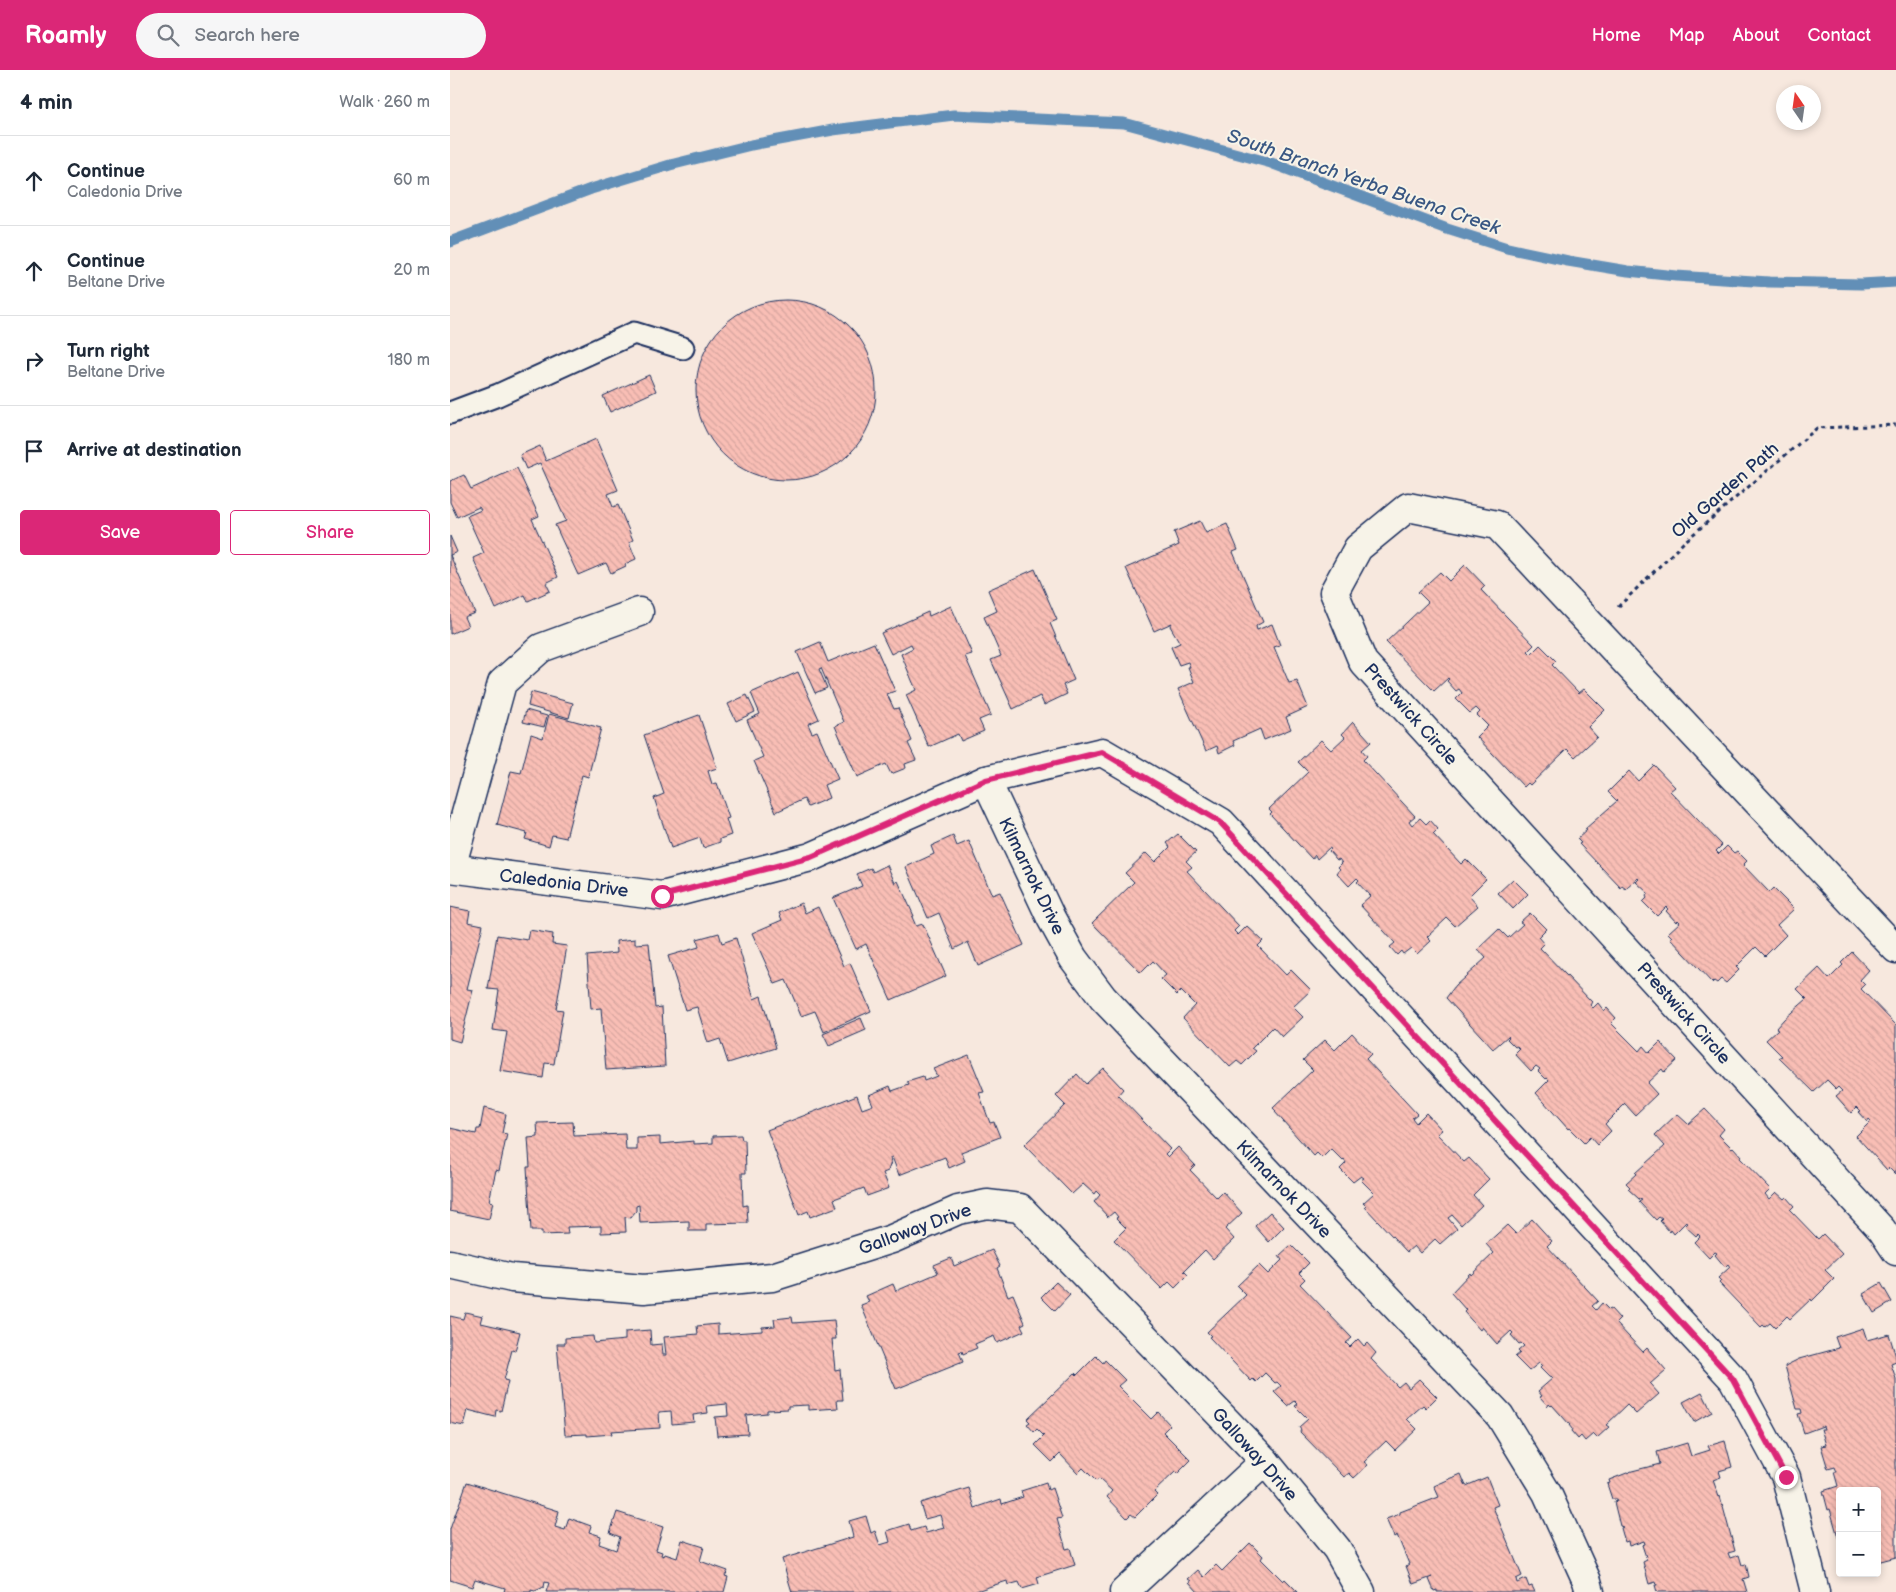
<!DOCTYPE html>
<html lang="en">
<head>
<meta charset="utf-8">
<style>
  body { margin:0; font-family:"Balsamiq Sans",sans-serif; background:#f6f6f7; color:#1f2937 }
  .controls { position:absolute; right:15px; bottom:15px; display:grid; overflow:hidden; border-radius:5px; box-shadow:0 2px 8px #0003 }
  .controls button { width:45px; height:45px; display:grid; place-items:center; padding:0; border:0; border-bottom:1px solid #e0e1e3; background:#fff; color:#1f2937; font:25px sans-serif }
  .compass { position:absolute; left:1326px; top:15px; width:45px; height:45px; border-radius:50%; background:#fff; box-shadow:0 2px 8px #0003; rotate:347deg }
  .stop { position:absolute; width:15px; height:15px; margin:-11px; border:4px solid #db2777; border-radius:50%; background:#fff }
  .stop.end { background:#db2777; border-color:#fff; box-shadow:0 1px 5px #0008 }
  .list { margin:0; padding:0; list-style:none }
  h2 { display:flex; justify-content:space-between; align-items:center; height:65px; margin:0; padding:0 20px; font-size:21px }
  h2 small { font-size:16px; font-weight:400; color:#747a83 }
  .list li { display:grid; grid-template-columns:32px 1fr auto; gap:15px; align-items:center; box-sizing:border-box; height:90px; padding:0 20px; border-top:1px solid #e0e1e3 }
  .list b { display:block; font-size:19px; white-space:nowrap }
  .list p { margin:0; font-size:16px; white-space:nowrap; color:#747a83 }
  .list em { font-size:16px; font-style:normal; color:#747a83 }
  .actions { display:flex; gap:10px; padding:15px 20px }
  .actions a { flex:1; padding:11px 0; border:1px solid #db2777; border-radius:5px; text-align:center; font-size:18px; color:#db2777 }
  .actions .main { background:#db2777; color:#fff }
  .icon { flex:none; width:28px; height:28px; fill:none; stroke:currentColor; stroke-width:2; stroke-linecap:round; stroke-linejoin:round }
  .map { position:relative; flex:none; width:1446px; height:1522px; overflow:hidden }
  header { display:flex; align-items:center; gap:30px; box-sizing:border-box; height:70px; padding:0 25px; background:#db2777; color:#fff }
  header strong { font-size:24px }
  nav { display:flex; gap:28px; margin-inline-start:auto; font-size:18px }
  .search { width:350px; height:45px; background:#f6f6f7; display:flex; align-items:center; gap:12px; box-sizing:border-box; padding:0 18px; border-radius:28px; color:#747a83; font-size:19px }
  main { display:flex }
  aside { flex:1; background:#fff }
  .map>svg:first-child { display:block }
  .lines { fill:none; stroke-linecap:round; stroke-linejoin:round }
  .stream { stroke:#628fb7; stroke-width:11 }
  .building { fill:url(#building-back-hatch); stroke:#1b2f5e }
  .service-casing { stroke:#1b2f5e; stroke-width:25 }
  .minor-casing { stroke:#1b2f5e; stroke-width:31 }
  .path { stroke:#1b2f5e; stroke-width:3; stroke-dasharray:4 4; stroke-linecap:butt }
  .service { stroke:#f7f3e8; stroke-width:21 }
  .minor { stroke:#f7f3e8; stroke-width:28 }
  .route { stroke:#db2777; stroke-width:6 }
  .labels { text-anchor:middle; stroke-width:4; stroke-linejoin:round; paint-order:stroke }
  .street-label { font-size:18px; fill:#1b2f5e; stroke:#f7f3e8 }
  .water-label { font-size:19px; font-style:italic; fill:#395783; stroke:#f7f3e8 }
</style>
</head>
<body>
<header>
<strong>Roamly</strong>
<div class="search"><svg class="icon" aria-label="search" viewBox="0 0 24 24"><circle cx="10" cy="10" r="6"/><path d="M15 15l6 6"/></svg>Search here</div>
<nav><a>Home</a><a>Map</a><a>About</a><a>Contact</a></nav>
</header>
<main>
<aside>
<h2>4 min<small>Walk · 260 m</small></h2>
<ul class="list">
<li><svg class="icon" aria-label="ahead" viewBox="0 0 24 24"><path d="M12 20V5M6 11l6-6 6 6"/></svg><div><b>Continue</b><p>Caledonia Drive</p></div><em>60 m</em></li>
<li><svg class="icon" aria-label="ahead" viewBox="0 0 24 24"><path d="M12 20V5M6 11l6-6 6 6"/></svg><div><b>Continue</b><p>Beltane Drive</p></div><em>20 m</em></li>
<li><svg class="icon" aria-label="right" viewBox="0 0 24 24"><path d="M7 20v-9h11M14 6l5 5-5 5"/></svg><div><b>Turn right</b><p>Beltane Drive</p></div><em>180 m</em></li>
<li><svg class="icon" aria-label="arrive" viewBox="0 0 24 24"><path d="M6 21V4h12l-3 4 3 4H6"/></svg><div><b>Arrive at destination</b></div></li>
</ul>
<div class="actions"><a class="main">Save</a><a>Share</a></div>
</aside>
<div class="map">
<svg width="1446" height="1522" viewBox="0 0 1446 1522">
  <defs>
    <pattern id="building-back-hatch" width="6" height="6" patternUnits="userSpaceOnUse" patternTransform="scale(1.25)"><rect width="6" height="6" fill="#f9beb5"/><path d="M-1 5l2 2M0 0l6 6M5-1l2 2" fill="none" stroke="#d5a49e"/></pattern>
  </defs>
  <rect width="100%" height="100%" fill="#f7e8de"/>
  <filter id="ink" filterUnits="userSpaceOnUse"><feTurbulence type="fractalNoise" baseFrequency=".02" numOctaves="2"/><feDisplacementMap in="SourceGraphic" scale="10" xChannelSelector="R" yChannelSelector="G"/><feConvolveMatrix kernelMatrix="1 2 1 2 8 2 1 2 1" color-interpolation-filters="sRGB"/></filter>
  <g filter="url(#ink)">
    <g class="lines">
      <path class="stream" d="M0 172 141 119 220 95 301 75 383 60 504 45 674 53 821 93 997 159 1057 178 1118 191 1178 201 1226 206 1319 212 1411 214 1446 212"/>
    </g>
    <g class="building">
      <circle cx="336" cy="320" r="90"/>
      <path d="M199 305 206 321 160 342 153 326Z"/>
      <path d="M146 369 168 420 158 424 163 437 168 435 183 470 179 472 186 489 175 494 176 496 161 503 156 493 128 505 105 455 116 451 90 393 76 399 70 385 90 376 96 391Z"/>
      <path d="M67 398 89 446 82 449 108 507 96 513 100 521 78 531 75 525 46 539 23 488 34 483 17 446 31 440 29 437 7 447 0 432V411L14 405 21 419Z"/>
      <path d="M750 451 756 463 777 454 788 480 783 482 813 552 806 556 807 560 822 554 830 575 824 577 839 613 847 611 858 637 836 647 841 659 814 670 810 659 783 671 785 675 769 683 767 676 756 681 728 619 744 612 738 597H740L738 592 729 595 721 577 730 573 720 556 722 553 704 561 676 498 729 475 724 462Z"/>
      <path d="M0 466 7 482 0 485Z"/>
      <path d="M0 485 25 543 14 547 18 556 0 564Z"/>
      <path d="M1015 495 1035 516 1031 520 1084 575 1078 581 1081 584 1090 575 1106 591 1102 595 1129 623 1134 619 1155 640 1138 657 1147 667 1125 687 1117 679 1080 715 1078 713 1074 717 1027 667 1038 656 1027 645 1030 642 1026 638 1020 643 1006 629 1012 623 1009 619 1006 621 997 611 999 609 998 608 984 621 936 572 978 532 968 522 990 502 999 511Z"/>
      <path d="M585 499 607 550 600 553 624 610 613 615 617 624 594 635 590 626 563 639 541 590 551 586 534 547 547 541 538 520Z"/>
      <path d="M501 536 522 584 515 586 541 645 529 650 534 661 511 671 508 664 479 677 456 625 466 620 451 584 463 578 461 574 441 584 431 563 478 542 479 546Z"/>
      <path d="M370 572 378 592 424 573 445 621 437 624 444 639 448 638 462 671 458 673 466 690 455 694 456 698 441 704 436 694 407 707 385 656 394 652 371 598 369 599 377 618 365 623 347 582Z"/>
      <path d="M348 602 369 649 358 654 362 663 367 661 388 709 374 715 379 728 358 737 354 729 326 742 304 691 313 687 297 650 310 644 301 623Z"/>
      <path d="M81 622 123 633 119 648 78 636Z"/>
      <path d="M297 625 305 642 286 651 278 634Z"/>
      <path d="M76 640 97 646 94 657 73 652Z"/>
      <path d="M99 644 151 658 138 707 132 705 116 768 102 765 99 776 75 769 77 763 47 755 61 701 71 703 81 664 93 668Z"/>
      <path d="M249 645 267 698 258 701 262 714 267 713 279 748 276 749 281 765 270 769V772L253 778 250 768 221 778 204 728 214 724 194 665Z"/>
      <path d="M903 652 921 672 912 680 917 686 913 690 965 746 959 751 962 755 970 748 976 754 980 750 988 759 983 764 1011 794 1016 789 1036 809 1019 826 1028 836 1005 856 997 848 977 867 981 871 967 884 961 878 953 884 951 881 947 885 940 877 945 873 910 835 920 826 907 812 909 810 907 808 899 816 887 803 890 799 888 797 892 793 889 789 887 790 879 781 881 779 879 778 867 789 865 785 862 789 820 744 822 742 819 739 858 702 848 692 871 670 881 680 895 667 892 664Z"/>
      <path d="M1204 695 1225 717 1220 721 1272 775 1266 781 1269 784 1277 776 1284 783 1287 781 1297 791 1293 795 1319 822 1323 818 1344 839 1327 855 1336 865 1315 886 1306 877 1286 897 1289 900 1276 913 1271 909 1267 913 1264 911 1262 913 1220 868 1222 867 1218 863 1230 852 1228 850 1226 852 1216 841 1218 839 1216 837 1207 846 1193 832 1197 828 1196 826 1198 823 1186 812 1189 809 1188 808 1176 819 1172 816 1171 818 1129 774 1131 773 1127 769 1137 760 1135 759 1167 731 1158 722 1179 701 1188 711Z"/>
      <path d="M728 764 746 782 736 791 742 797 737 801 789 856 784 861 788 865 797 856 813 871 808 876 836 905 841 900 861 920 843 937 853 947 832 967 823 957 802 978 806 981 792 995 787 991 780 997 733 948 745 935 731 921 727 925 711 909 716 905 703 891 691 903 642 853 684 812 675 803 696 783 705 792 720 777 717 773Z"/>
      <path d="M503 766 507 776 519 771 542 825 550 822 574 875 528 896 518 872 504 879 489 843 478 848 456 797 484 784 481 776Z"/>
      <path d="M437 795 445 813 448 811 464 846 462 847 466 856 473 854 496 906 441 930 416 874 406 879 383 828 412 816 407 804 421 798 423 802Z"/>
      <path d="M1063 809 1078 824 1063 839 1048 823Z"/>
      <path d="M351 833 355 843 368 837 394 896 400 893 421 941 374 962 365 941 351 946 336 910 325 914 302 863 332 850 329 843Z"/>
      <path d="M0 837 20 841 18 852 33 855 17 919 23 920 10 972 0 969Z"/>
      <path d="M1080 843 1096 859 1088 867 1094 874 1090 878 1142 932 1140 935 1143 938 1148 933 1154 941 1157 938 1166 948 1161 953 1189 981 1193 976 1199 983 1210 972 1227 990 1214 1002 1212 999 1197 1013 1207 1024 1185 1045 1175 1034 1155 1054 1161 1061 1147 1075 1140 1067 1134 1073 1119 1058 1118 1059 1086 1023 1099 1010 1097 1008 1096 1009 1088 1001 1090 999 1086 996 1081 1001 1065 984 1070 979 1067 976 1065 977 1057 969 1059 967 1058 966 1043 979 996 928 1005 916 1036 888 1028 879 1049 859 1058 868 1073 854 1070 852Z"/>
      <path d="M79 860 103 864 102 874 117 876 106 939 113 940 104 994 95 993 93 1008 50 1001 57 962 43 960 49 920 38 919 47 865 77 870Z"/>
      <path d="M269 863 272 873 286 868 304 929 311 926 326 978 278 993 270 969 258 973 247 937 235 940 218 886 249 877 247 869Z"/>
      <path d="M185 869V874L199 873 205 938 212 937 215 996 156 1000 151 938 141 939 137 886 167 883 166 871Z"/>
      <path d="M1402 882 1419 900 1410 910 1415 915 1411 919 1446 955V1105L1439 1098 1437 1100 1406 1066 1421 1051 1419 1049 1417 1052 1408 1042 1411 1041 1407 1037 1401 1043 1386 1026 1392 1021 1388 1017 1386 1019 1377 1010 1364 1022 1329 988 1332 986 1316 970 1328 959 1326 958 1334 949 1357 929 1347 919 1369 898 1379 909 1393 895 1391 893Z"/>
      <path d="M411 948 416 960 379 976 373 964Z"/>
      <path d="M902 963 921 984 916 989 967 1044 962 1048 966 1053 976 1043 992 1060 987 1064 1014 1092 1019 1088 1039 1109 1023 1125 1032 1135 1011 1155 1002 1145 998 1148 1007 1159 990 1174 985 1169 970 1183 964 1176 957 1182 915 1137 916 1136 913 1133 924 1123 911 1110 914 1108 911 1106 903 1112 890 1099 896 1093 894 1090 893 1091 881 1079 872 1088 867 1083 864 1086 825 1042 826 1041 823 1038 863 1000 853 990 875 970 885 980Z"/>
      <path d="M519 985 534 1022 529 1023 540 1053 544 1052 550 1067 511 1082 515 1091 499 1098 495 1087 449 1105 442 1087 440 1088 441 1092 438 1101 433 1103 439 1118 417 1126 414 1118 384 1129 387 1137 360 1147 358 1141 349 1145 317 1060 407 1025 412 1039 423 1035 419 1025 440 1016 442 1021 459 1015 457 1012 473 1007 474 1011 487 1006 483 999Z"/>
      <path d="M653 998 673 1019 668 1025 720 1079 715 1084 718 1087 728 1077 745 1095 740 1100 767 1128 773 1122 792 1143 775 1159 784 1169 763 1189 755 1180 734 1201 738 1205 725 1218 719 1212 712 1219 664 1170 676 1158 666 1148 668 1147 664 1142 658 1147 644 1132 650 1125 646 1121 644 1124 633 1114 622 1124 574 1075 615 1035 606 1026 627 1004 636 1014Z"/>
      <path d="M34 1038 56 1044 52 1063 57 1064 49 1101 46 1100 39 1131 43 1132 39 1149 0 1141V1058L26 1064 27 1059H30Z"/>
      <path d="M1255 1039 1274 1059 1269 1065 1282 1078 1283 1077 1291 1086 1290 1088 1320 1119 1315 1124 1319 1129 1326 1122 1334 1129 1336 1127 1344 1136 1340 1140 1368 1169 1373 1164 1392 1184 1375 1200 1384 1209 1362 1231 1361 1229 1340 1249 1337 1246 1325 1258 1320 1253 1315 1257 1313 1255 1311 1257 1269 1213 1271 1211 1268 1208 1280 1197 1278 1194 1275 1197 1265 1185 1267 1183 1265 1182 1259 1188 1244 1172 1250 1166 1248 1164 1246 1166 1235 1156 1238 1153 1236 1152 1224 1164 1221 1160 1220 1162 1210 1151 1212 1149 1209 1147 1206 1150 1189 1132 1192 1130 1189 1129 1178 1119 1180 1117 1176 1113 1186 1104 1185 1103 1215 1076 1205 1065 1227 1044 1238 1054Z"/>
      <path d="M123 1052 124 1066 175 1064 176 1080H187V1068L210 1067V1074L244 1071V1074L263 1073V1066L291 1065 292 1070H295L296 1103H292L293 1136 297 1135 298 1153 256 1154V1161H239V1151L190 1153 189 1135 186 1136V1141L180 1148 175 1147 176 1162 151 1163V1156L117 1157 118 1164 92 1165V1161H81L77 1097H80L78 1068 88 1067 87 1053Z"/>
      <path d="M820 1142 834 1157 819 1172 805 1156Z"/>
      <path d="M1082 1149 1102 1171 1097 1176 1148 1231 1142 1236 1146 1240 1152 1233 1159 1240 1161 1239 1170 1249 1166 1253 1193 1282 1197 1278 1216 1300 1200 1314 1209 1324 1186 1344 1177 1335 1156 1355 1159 1357 1147 1368 1143 1364 1135 1371 1131 1366 1128 1369 1121 1361 1122 1359 1119 1355H1120L1102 1335 1101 1336 1099 1334 1098 1336 1090 1327 1092 1326 1088 1321 1103 1308 1101 1306 1099 1307 1090 1298 1092 1296 1089 1293 1079 1301 1065 1287 1070 1283 1068 1281 1074 1276 1071 1273 1069 1274 1061 1265 1063 1263 1061 1261 1047 1274 1032 1257 1030 1260 1014 1242 1016 1240 1001 1223 1020 1203 1021 1205 1044 1183 1036 1174 1057 1155 1066 1164Z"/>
      <path d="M841 1175 859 1193 849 1203 855 1209 850 1214 902 1268 896 1273 900 1277 908 1269 914 1276 917 1273 926 1283 921 1289 948 1317 954 1312 959 1318 969 1309 987 1327 976 1338 973 1335 957 1349 967 1359 945 1380 936 1371 914 1392 918 1395 904 1408 899 1403 894 1407 850 1362 851 1360 849 1357 858 1349 845 1336 848 1334 845 1331 838 1336 824 1322 831 1316 827 1312 825 1313 815 1303 806 1312 803 1309 801 1311 759 1267 761 1266 757 1262 796 1225 787 1216 809 1195 818 1204 832 1190 829 1186Z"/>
      <path d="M542 1180 550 1196 547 1198 558 1226 563 1224 575 1253 571 1255 574 1261 547 1273 544 1266 525 1274 527 1278 513 1284 512 1281 509 1282 513 1292 446 1319 411 1235 419 1232 416 1226 443 1214 446 1221 488 1203 484 1195 501 1188 504 1196Z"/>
      <path d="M606 1212 620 1225 605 1241 591 1227Z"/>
      <path d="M1431 1213 1442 1232 1424 1243 1413 1224Z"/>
      <path d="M15 1242 33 1246 31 1253 70 1262 65 1281 62 1280 54 1310 58 1311 51 1341 46 1340 45 1347 18 1340 14 1356 0 1353V1246L13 1249Z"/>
      <path d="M342 1247 343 1253 384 1250 386 1269H382L385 1300 390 1299 393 1330H387L388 1338 358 1340V1335L338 1336V1339L317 1340V1343L296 1345 298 1364 267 1366 265 1347 278 1346 277 1334 257 1336 258 1343 243 1345 244 1352 222 1354 221 1341 209 1342 210 1358 161 1361 162 1364 137 1366V1364L115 1365 107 1274H115V1268L143 1266 144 1273 175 1270V1262L200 1260 201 1275 212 1274 213 1285H216L214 1267 248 1264 247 1256 268 1254V1264L312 1261V1257L325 1256 324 1249Z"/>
      <path d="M1413 1258 1417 1270 1439 1264 1446 1287V1292L1441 1294 1446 1309V1487L1427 1492V1421H1390V1474L1380 1439 1378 1440 1373 1421 1388 1416 1384 1402H1387L1385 1397 1378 1399 1371 1376 1376 1375 1371 1359H1374L1373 1356 1354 1363 1348 1344 1352 1343 1351 1339H1347L1335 1296 1349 1289 1389 1278 1385 1267Z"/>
      <path d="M646 1286 653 1293 655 1290 675 1310 668 1316 701 1349 708 1342 720 1355 713 1362 741 1390 727 1404 725 1402 704 1422 707 1425 685 1447 681 1444 677 1448 657 1427 662 1421 649 1409 646 1411 633 1398 628 1403 610 1384 602 1392 585 1375 594 1366 587 1359 584 1362 577 1354 580 1352 577 1349 625 1303 627 1305Z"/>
      <path d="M1252 1322 1262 1342 1244 1352 1233 1332Z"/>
      <path d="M1275 1371 1282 1397 1269 1401 1271 1407 1263 1410 1269 1427 1270 1426 1285 1481 1278 1483 1280 1488 1289 1485 1292 1495 1296 1494 1299 1507 1293 1509 1297 1522H1207L1205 1515H1207L1206 1512 1199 1514 1193 1492 1197 1490 1192 1475 1195 1474 1194 1471 1179 1476 1178 1471 1175 1472 1171 1458 1173 1457 1170 1456 1164 1432 1167 1431 1166 1429H1162L1157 1414 1160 1413 1159 1410 1182 1401 1210 1394 1207 1382 1237 1373 1241 1386 1260 1380 1258 1376Z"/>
      <path d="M1011 1404 1016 1416 1037 1407 1048 1435 1043 1437 1072 1506 1066 1509 1067 1513 1076 1509 1079 1517 1082 1516 1085 1522H987V1520L984 1521 979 1509 982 1507 963 1514 956 1496 959 1494 947 1465 944 1467 936 1449 950 1444V1442L989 1427 984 1416Z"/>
      <path d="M17 1412 109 1441 105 1457 115 1460 119 1448 141 1456 139 1462 151 1466 149 1474 166 1480 170 1467 160 1463 167 1442 213 1457 206 1480 212 1482 211 1485 214 1486 215 1484 227 1488 232 1470 254 1477 250 1491 278 1501 275 1506 278 1507 274 1522H96L99 1513 95 1512 94 1517 85 1521 81 1520V1522H54L55 1518 25 1509 22 1517 0 1510V1459Z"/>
      <path d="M596 1413 598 1420 602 1418 612 1448 607 1449 616 1479 620 1478 625 1495 587 1507 589 1514 572 1519 569 1512 558 1515 557 1511 523 1522H342L332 1489 403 1467 399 1451 416 1446 421 1463 425 1461 430 1475 440 1472 437 1461 459 1454 461 1461 474 1457 476 1463 494 1458 490 1445 475 1449 470 1433 519 1418 525 1438 551 1429 552 1434 573 1427 571 1421Z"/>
      <path d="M800 1473 813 1486 811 1489 833 1511 835 1509 848 1522H748L739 1512 741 1511 738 1509 748 1500 754 1507 766 1495 772 1501Z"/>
    </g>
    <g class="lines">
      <g class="service-casing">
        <path id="service" d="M0 343 48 325 184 263 233 278"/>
      </g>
      <g class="minor-casing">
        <g id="minor">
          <path d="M536 710 601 848 623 888 653 928 1050 1346 1097 1423 1137 1511 1140 1522"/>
          <path d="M0 798 212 826 361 787 536 710 652 682 771 752 1283 1309 1336 1407 1365 1522"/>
          <path d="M1 798 52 613 91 578 189 542"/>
          <path d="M1446 879 1047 455 958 437 908 478 884 522 913 592 1432 1160 1446 1181"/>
          <path d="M0 1194 62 1208 194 1219 322 1207 442 1169 508 1140 537 1134 570 1138 815 1391 887 1479 911 1522"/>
          <path d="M674 1522 815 1391"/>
        </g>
      </g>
      <path class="path" d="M1168 537 1233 473 1367 358 1446 355"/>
      <use href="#service" class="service"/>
      <use href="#minor" class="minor"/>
    </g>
  </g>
  <g class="lines" filter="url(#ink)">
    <path class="route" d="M212 826 361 787 536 710 652 682 770 752 1283 1309 1336 1407"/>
  </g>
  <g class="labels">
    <g class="street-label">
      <text transform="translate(1275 420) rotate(-41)" y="6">Old Garden Path</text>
      <text transform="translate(961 644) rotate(48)" y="6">Prestwick Circle</text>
      <text transform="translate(582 806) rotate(64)" y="6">Kilmarnok Drive</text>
      <text transform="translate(114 813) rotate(7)" y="6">Caledonia Drive</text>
      <text transform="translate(1234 943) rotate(48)" y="6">Prestwick Circle</text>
      <text transform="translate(834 1119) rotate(46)" y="6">Kilmarnok Drive</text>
      <text transform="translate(465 1159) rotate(-20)" y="6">Galloway Drive</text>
      <text transform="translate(805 1384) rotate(48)" y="6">Galloway Drive</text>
    </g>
    <g class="water-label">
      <text transform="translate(914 111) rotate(19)" y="7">South Branch Yerba Buena Creek</text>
    </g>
  </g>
</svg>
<div class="controls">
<button>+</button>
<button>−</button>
</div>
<svg class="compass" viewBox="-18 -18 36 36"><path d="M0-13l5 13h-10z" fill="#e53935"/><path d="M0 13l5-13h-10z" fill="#747a83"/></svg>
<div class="stop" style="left:212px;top:826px"></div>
<div class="stop end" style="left:1336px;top:1407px"></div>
</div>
</main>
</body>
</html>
